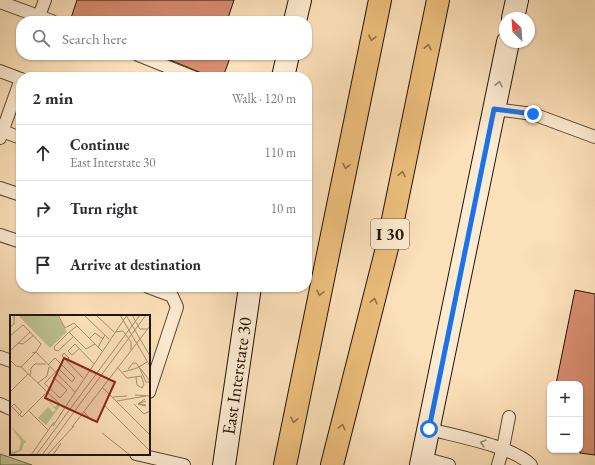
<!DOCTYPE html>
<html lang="en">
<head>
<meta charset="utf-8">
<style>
  body { margin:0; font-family:"EB Garamond",serif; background:#f2f2f3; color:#2b2b33 }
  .controls { position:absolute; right:12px; bottom:12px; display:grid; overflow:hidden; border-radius:8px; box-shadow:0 1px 3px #0004 }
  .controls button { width:36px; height:36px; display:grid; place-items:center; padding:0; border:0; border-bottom:1px solid #e1e1e2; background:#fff; color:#2b2b33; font:20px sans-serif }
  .compass { position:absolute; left:499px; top:12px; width:36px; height:36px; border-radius:50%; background:#fff; box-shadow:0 1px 3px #0004; rotate:335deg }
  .stop { position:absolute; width:12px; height:12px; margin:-9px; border:3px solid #1a73e8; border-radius:50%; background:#fff }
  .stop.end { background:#1a73e8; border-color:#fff; box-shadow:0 1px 4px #0008 }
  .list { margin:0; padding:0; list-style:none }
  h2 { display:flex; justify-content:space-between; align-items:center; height:52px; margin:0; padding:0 16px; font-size:17px }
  h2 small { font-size:13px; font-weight:400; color:#7c7c81 }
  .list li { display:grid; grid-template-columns:26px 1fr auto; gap:12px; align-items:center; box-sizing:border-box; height:56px; padding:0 16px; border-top:1px solid #e1e1e2 }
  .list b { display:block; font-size:15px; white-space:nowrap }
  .list p { margin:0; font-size:13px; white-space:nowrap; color:#7c7c81 }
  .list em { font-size:13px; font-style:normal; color:#7c7c81 }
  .icon { flex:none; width:22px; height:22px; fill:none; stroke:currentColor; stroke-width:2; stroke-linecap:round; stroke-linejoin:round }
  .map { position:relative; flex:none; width:595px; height:465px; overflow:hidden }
  .search { position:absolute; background:#fff; box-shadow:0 1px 3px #0004; left:16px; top:16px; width:296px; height:44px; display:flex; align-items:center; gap:10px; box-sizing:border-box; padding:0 14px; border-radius:16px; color:#7c7c81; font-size:15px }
  .panel { position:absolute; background:#fff; box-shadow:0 1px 3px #0004; left:16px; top:72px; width:296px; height:220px; border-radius:16px }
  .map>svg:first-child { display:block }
  .green { fill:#bec391; stroke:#6f6b4d }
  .building { fill:#d78d70; stroke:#201309 }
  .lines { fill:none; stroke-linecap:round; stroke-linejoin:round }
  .lane-casing { stroke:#574635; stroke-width:14 }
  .secondary-casing { stroke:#201309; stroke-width:24 }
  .highway-casing { stroke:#201309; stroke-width:24 }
  .lane { stroke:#feecd2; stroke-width:12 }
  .secondary { stroke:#feecd2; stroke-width:22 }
  .highway { stroke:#eec07d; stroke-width:22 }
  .oneway { stroke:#917249 }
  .oneway2 { stroke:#9a8a78 }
  .route { stroke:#1a73e8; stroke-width:5 }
  .labels { text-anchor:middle; stroke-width:3; stroke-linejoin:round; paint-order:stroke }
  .shield { fill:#feecd2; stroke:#635445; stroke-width:1 }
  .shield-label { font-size:17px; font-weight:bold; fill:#201309 }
  .street-label { font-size:18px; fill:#201309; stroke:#feecd2 }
  .inset-road { fill:none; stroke:#a58f73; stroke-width:1 }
  .view { fill:#8f2418; fill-opacity:0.15; stroke:#8f2418; stroke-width:2 }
  .inset-edge { fill:none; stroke:#201309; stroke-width:2 }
</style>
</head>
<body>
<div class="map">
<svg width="595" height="465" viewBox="0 0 595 465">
  <rect width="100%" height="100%" fill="#fde1ba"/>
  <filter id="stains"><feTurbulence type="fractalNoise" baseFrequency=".005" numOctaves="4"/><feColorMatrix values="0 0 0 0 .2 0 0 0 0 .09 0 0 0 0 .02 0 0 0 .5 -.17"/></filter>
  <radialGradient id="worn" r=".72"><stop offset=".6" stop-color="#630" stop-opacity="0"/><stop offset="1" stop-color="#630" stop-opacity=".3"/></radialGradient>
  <path class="green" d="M0 454 32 465H0Z"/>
  <g class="building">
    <path d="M77 0H234L227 21H70Z"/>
    <path d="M158 55H231L223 77H211Z"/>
    <path d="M575 290 595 294V455L580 453V384H556Z"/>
  </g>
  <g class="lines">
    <g class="lane-casing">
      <g id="lane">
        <path d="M0 2 52 21"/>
        <path d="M39 16 45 0"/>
        <path d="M138 55 193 77"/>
        <path d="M0 71 21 79"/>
        <path d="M494 109 533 114 595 137"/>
        <path d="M2 131 21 138"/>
        <path d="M0 138 21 79"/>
        <path d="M0 188 21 195"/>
        <path d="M0 235 21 242"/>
        <path d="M148 287 172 296 177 307 149 392"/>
        <path d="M0 357 11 361"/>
        <path d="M0 404 11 409"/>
        <path d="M429 429C455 436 513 446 531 465"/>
        <path d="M136 454 184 465"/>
        <path d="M423 458 449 465"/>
        <path d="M498 465 503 448 509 417"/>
      </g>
    </g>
    <g class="secondary-casing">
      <g id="secondary">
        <path d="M513 18 517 0"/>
        <path d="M295 21 300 0"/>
        <path d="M283 77 288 55"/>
        <path id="s1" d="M224 465 250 287"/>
        <path d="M421 465 508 42"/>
      </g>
    </g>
    <g class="highway-casing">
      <g id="highway">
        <path d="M285 465 380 0"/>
        <path d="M332 465 388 244 438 0"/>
      </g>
    </g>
    <use href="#lane" class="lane"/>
    <use href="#secondary" class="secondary"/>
    <use href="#highway" class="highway"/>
  </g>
  <defs><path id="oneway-chevron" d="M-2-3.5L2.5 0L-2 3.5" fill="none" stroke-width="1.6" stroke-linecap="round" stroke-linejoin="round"/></defs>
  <g class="oneway">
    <use href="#oneway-chevron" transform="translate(372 38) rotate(102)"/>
    <use href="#oneway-chevron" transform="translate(428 47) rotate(-78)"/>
    <use href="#oneway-chevron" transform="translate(346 166) rotate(102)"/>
    <use href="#oneway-chevron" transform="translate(402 174) rotate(-79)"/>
    <use href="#oneway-chevron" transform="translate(320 293) rotate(102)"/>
    <use href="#oneway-chevron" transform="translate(374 301) rotate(-76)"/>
    <use href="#oneway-chevron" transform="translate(294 420) rotate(102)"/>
    <use href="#oneway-chevron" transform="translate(342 427) rotate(-76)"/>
  </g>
  <g class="oneway2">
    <use href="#oneway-chevron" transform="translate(499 84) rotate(-78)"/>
    <use href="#oneway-chevron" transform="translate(483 443) rotate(-165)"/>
  </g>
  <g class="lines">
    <path class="route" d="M429 429 494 109 533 114"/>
  </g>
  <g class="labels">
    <rect class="shield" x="371" y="219" width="38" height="30" rx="3"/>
    <g class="shield-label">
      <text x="390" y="240">I 30</text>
    </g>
    <g class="street-label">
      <text dy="6" stroke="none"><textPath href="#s1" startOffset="90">East Interstate 30</textPath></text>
    </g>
  </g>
  <g transform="translate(10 315)">
    <rect width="140" height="140" fill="#fde1ba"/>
    <path d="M8 0H47L57 17 40 33ZM34 81 45 92 48 89 50 91 36 110 28 103 38 92 43 97 46 95ZM0 110 17 128H14L12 135 3 140H0V137L9 135 11 126Z" fill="#bec391"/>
    <path class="inset-road" d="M48 0 55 13 64 8 67 11M74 0 99 24M86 0 104 17M110 0 140 51M116 0 140 41M122 0 130 14H138M0 12 4 9V0M59 17 44 32 45 35 48 36 64 21M105 17 113 16 121 27V35M0 21 13 10 20 17M79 24 85 18 93 24M8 28 13 29 24 20M85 29 76 34 59 17 67 11 92 36M88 32 95 20M69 34 62 40 58 36 65 29 84 49M0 36 20 17 31 29 26 37 22 38M0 45 6 51 11 52M57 46 59 43 54 38 52 41 73 63M38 50 45 43 65 63 62 67 49 54M107 52 117 63 132 61M129 52 136 67H140M118 54 123 48H126L140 66M113 57 127 53 137 47M20 61 21 53 25 49H36M126 62 127 70 132 73 134 69 131 61M28 68 37 61 39 52M34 69 52 50M35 69 50 83 57 75 43 62M92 72 140 120M0 77 18 59M125 80 140 81M103 82 117 81M135 84 128 89 136 86M107 86 136 81M124 89 134 99 140 96M0 90 12 102 37 77M94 90 140 136M136 90 128 89 136 91M1 92 4 89 12 97 8 101M54 93 11 52 26 37 65 77M19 96 38 115M74 97 82 106M50 100 117 0M43 111 52 97M62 112 140 11M92 118 120 140M21 140 44 107M26 140 130 0M32 140 136 0M37 140 64 111M43 140 51 128"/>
    <path class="view" d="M54 43 105 67 87 107 35 83Z"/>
    <rect width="140" height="140" class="inset-edge"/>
  </g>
  <rect width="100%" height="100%" filter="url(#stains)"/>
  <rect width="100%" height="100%" fill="url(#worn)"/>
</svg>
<div class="controls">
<button>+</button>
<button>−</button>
</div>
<svg class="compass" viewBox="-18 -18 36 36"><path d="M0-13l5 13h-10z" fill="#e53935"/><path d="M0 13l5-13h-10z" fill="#7c7c81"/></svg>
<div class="stop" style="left:429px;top:429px"></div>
<div class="stop end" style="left:533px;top:114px"></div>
<div class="search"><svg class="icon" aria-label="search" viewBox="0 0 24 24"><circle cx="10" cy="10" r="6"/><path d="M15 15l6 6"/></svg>Search here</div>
<section class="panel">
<h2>2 min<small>Walk · 120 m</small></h2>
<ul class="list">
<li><svg class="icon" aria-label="ahead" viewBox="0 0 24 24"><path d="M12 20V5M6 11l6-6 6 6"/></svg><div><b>Continue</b><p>East Interstate 30</p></div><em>110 m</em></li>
<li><svg class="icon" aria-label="right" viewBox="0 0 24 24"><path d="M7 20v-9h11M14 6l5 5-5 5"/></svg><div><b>Turn right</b></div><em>10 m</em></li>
<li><svg class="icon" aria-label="arrive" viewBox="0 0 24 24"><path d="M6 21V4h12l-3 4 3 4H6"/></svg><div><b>Arrive at destination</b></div></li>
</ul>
</section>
</div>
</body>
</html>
